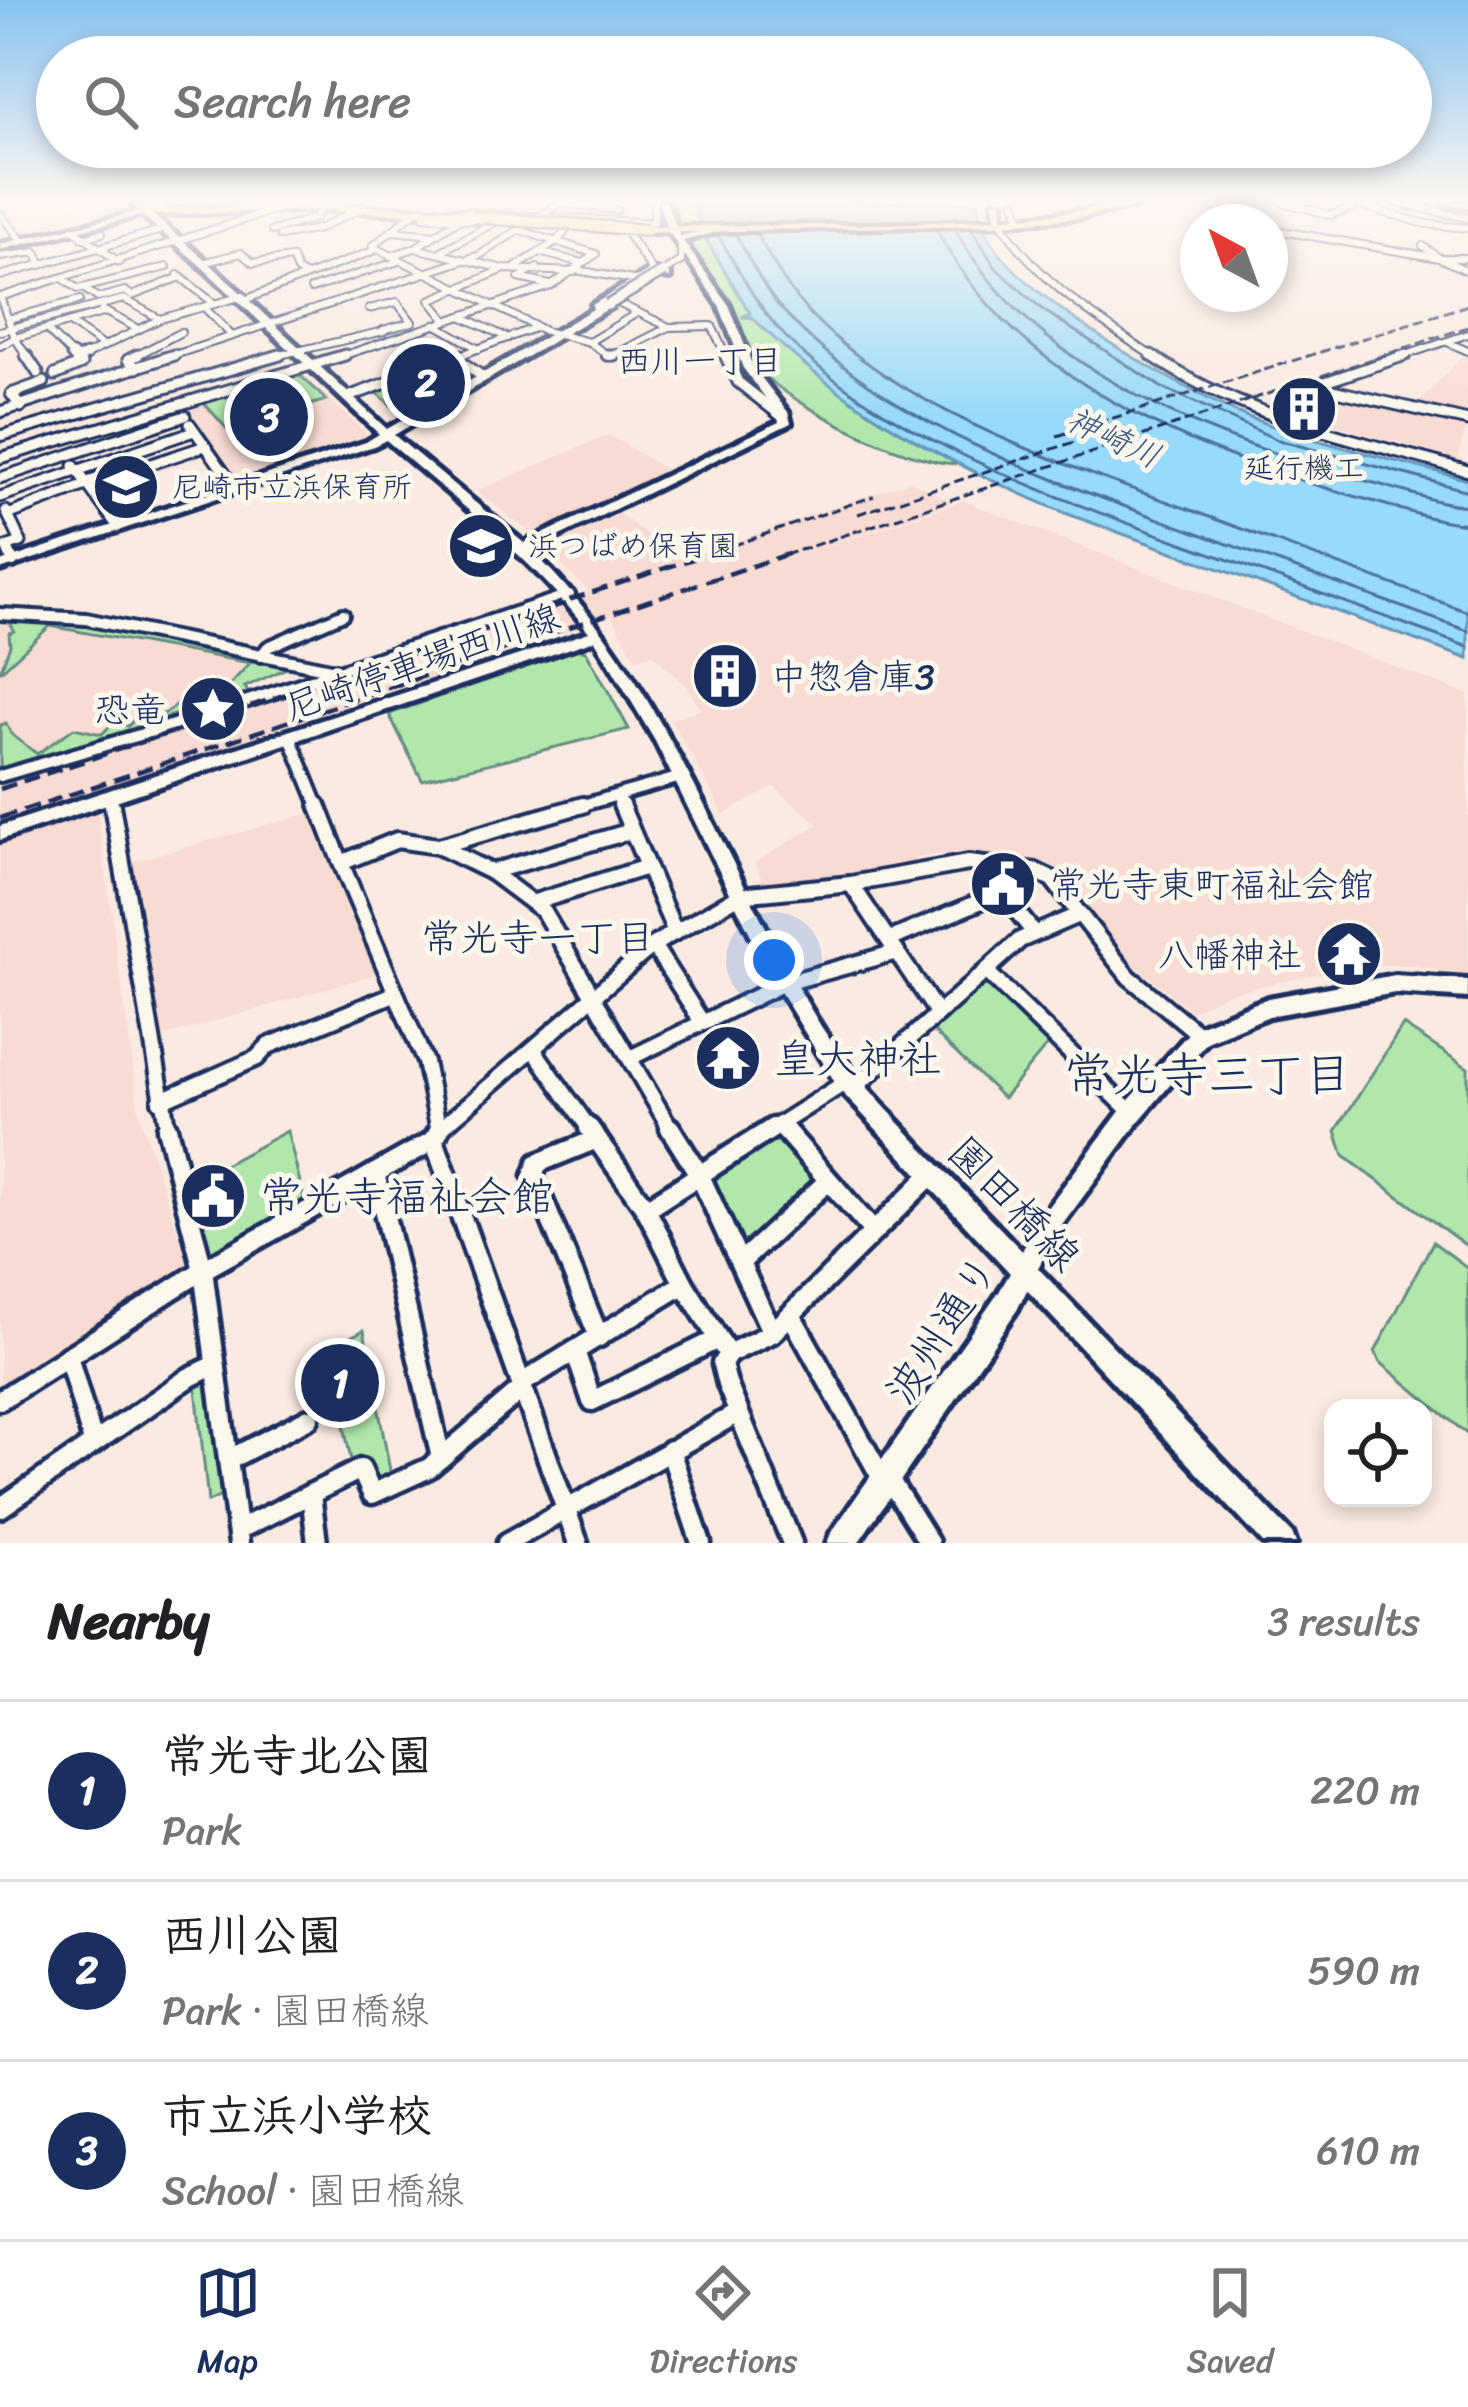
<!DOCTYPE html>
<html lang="en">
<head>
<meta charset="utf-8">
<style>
  body { margin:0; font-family:Sriracha,"Klee One",sans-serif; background:#f6f6f6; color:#202124 }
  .controls { position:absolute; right:36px; bottom:36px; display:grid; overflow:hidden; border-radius:24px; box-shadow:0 6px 18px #0003 }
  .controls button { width:108px; height:108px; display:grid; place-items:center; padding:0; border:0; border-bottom:3px solid #e0e0e0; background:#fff; color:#202124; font:60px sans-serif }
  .compass { position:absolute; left:1180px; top:204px; width:108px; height:108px; border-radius:50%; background:#fff; box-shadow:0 6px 18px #0003; rotate:319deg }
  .you { position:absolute; left:774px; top:960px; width:42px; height:42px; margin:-30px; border:9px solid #fff; border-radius:50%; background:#1a73e8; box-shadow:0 0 0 18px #1a73e833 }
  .badge { display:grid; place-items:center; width:78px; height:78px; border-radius:50%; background:#1b2f5e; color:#fff; font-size:39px; font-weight:700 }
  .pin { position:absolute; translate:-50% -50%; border:6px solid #fff; box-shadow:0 3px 12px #0006 }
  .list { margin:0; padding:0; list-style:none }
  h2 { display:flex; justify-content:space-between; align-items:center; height:156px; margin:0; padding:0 48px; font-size:51px }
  h2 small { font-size:39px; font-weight:400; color:#757577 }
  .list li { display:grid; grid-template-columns:78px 1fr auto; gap:36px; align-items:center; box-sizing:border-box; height:180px; padding:0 48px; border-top:3px solid #e0e0e0 }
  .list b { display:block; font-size:45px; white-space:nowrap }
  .list p { margin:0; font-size:39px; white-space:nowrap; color:#757577 }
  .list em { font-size:39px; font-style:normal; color:#757577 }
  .icon { flex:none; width:66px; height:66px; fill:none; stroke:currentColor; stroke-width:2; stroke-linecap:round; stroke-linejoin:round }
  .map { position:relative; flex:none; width:1468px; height:1543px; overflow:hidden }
  .search { position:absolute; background:#fff; box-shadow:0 6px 18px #0003; left:36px; right:36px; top:36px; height:132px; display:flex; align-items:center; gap:30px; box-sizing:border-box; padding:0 42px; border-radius:66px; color:#757577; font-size:45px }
  .sheet { height:696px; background:#fff }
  nav { display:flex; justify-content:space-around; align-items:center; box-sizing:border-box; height:168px; border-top:3px solid #e0e0e0; background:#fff; font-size:33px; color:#757577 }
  nav a { display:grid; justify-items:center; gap:6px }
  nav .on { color:#1b2f5e }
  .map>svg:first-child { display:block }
  .built { fill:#f8dbd3 }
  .green { fill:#b0e8ab; stroke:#668c84; stroke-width:3 }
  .water { fill:#97daf9; stroke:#6596bb; stroke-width:3 }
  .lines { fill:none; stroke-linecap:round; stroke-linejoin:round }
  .shore { stroke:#4d739c; stroke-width:3 }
  .street-far4-casing { stroke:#1b2f5e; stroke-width:10 }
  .street-far3-casing { stroke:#1b2f5e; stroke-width:15 }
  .street-far2-casing { stroke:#1b2f5e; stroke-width:18 }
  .street-far1-casing { stroke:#1b2f5e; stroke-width:22 }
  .street-casing { stroke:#1b2f5e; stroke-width:27 }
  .secondary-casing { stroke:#1b2f5e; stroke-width:10 }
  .primary-casing { stroke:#1b2f5e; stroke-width:9 }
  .street-far4 { stroke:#fbf7ec; stroke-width:6 }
  .street-far3 { stroke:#fbf7ec; stroke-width:9 }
  .street-far2 { stroke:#fbf7ec; stroke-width:10 }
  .street-far1 { stroke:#fbf7ec; stroke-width:14 }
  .street { stroke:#fbf7ec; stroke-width:18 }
  .secondary { fill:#fbf7ec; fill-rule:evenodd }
  .primary { fill:#fbdf96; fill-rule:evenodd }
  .rail-far1 { stroke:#1b2f5e; stroke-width:3; stroke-dasharray:10 4.5; stroke-linecap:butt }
  .rail { stroke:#1b2f5e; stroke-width:4.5; stroke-dasharray:16 8; stroke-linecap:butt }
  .secondary-bridge-casing { stroke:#1b2f5e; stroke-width:14; stroke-linecap:butt }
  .primary-bridge-casing { stroke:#1b2f5e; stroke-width:15; stroke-linecap:butt }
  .secondary-bridge { stroke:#fbf7ec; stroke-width:9 }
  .primary-bridge { stroke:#fbdf96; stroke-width:10 }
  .labels { text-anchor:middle; stroke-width:10; stroke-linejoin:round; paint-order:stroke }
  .far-poi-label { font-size:30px; fill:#1b2f5e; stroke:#fbf7ec; text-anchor:start }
  .far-neighbourhood-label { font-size:33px; fill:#1b2f5e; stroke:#fbf7ec }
  .far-water-label { font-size:33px; font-style:italic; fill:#3a5a85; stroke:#fbf7ec }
  .street-label { font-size:36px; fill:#1b2f5e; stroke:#fbf7ec }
  .poi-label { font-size:36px; fill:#1b2f5e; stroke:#fbf7ec; text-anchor:start }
  .neighbourhood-label { font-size:39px; fill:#1b2f5e; stroke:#fbf7ec }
  .near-poi-label { font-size:42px; fill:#1b2f5e; stroke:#fbf7ec; text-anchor:start }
  .near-street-label { font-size:42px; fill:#1b2f5e; stroke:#fbf7ec }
  .near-neighbourhood-label { font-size:48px; fill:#1b2f5e; stroke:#fbf7ec }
</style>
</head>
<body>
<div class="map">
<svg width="1468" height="1543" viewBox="0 0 1468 1543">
  <rect width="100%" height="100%" fill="#faeae1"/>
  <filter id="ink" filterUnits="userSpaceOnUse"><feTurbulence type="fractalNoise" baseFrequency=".00833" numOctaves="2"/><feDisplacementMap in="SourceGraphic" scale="24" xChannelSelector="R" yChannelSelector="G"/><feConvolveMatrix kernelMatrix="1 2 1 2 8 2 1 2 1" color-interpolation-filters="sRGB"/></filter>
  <g filter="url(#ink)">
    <g class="built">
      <path d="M0 202H119L127 210 23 236 0 210Z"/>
      <path d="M1463 355 1468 357V420L1414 408Z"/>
      <path d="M300 372 367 435 236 480 181 405Z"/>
      <path d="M1348 399 1466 425 1458 460 1308 417Z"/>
      <path d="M609 435 673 474 535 536 476 491Z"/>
      <path d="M910 481 953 502 771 565 963 501 1468 695V976L1414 965H1362L1227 993 1192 1011 1136 966 1055 867 1041 861 966 851 914 858 916 866 837 879 764 882 754 863 819 824 774 787 724 814 671 719 701 709 687 687 653 654 636 659 612 616 0 823V780L162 735 589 591 540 545 614 510 682 560Z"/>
      <path d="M0 617 84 621 291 666 245 687 251 698 198 715 207 704 0 772Z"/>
      <path d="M97 810 140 1118 188 1264 0 1386V843Z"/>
      <path d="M311 813 376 974 155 1039 127 863Z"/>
    </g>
    <g class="green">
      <path d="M674 202H694L703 235 750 313 742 317H752C815 378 881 422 959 464 909 465 778 401 749 359 735 338 737 312 722 291 706 265 677 233 674 202Z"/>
      <path d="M455 361 472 376 402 415 374 390Z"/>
      <path d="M293 376 302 377 326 400 229 431 203 402Z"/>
      <path d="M0 617 84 621 291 666 245 687 251 698 198 715 207 704 0 772V725L6 723 11 734 37 754 74 728 102 734 113 723 128 726 139 715C171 722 174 702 197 686L224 691 250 663 50 626 0 672 10 645 9 633 14 631 10 622Z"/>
      <path d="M577 649 586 651 629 729 422 780 389 714Z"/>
      <path d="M985 984 1050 1042 1003 1098 933 1031Z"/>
      <path d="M1403 1025 1468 1068V1247L1344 1156 1336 1131Z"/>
      <path d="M287 1131 305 1202 214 1255 206 1254 189 1184Z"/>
      <path d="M779 1132 815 1175 814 1185 748 1247 741 1245 706 1178Z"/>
      <path d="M1433 1242 1468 1268V1435L1380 1362 1375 1352Z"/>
      <path d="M364 1330 391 1476 382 1480 362 1460 352 1465 340 1407 312 1420 303 1361Z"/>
      <path d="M202 1378 210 1385 223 1495 208 1502 196 1388Z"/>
    </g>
    <path class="water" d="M694 202H979C967 274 1190 394 1248 417 1319 444 1395 460 1468 480V659L1065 513C950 465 840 406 752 317H742L750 313 704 235Z"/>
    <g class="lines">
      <g class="shore">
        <path d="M971 228 996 268 1043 310 1161 387 1278 440 1468 491"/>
        <path d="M936 229C1016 384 1202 454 1361 498 1396 507 1431 521 1468 524"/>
        <path d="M955 229C1036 375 1217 441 1370 482 1403 490 1434 503 1468 506"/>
        <path d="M756 233C773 263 788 291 812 316 908 414 1067 465 1193 511 1284 545 1376 578 1468 612"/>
        <path d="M735 234C749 257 760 284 778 305 882 424 1047 478 1192 531 1284 564 1376 598 1468 631"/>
        <path d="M718 235C738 269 756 305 783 334 880 436 1063 500 1193 547 1285 580 1376 614 1468 647"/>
      </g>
      <g class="street-far4-casing">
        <g id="street-far4">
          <path d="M1015 202 1020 218"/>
          <path d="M1202 202 1248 222"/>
          <path d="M1282 202 1331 215 1361 204"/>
          <path d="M1393 202 1468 218"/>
          <path d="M560 203 617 210"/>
          <path d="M1358 205 1426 224 1468 228"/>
          <path d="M144 212 170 202"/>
          <path d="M0 214 22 241"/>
          <path d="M424 216 482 221"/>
          <path d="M999 219C1037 282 1095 317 1155 358"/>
          <path d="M631 224 627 233 653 272"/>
          <path d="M73 229 119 262"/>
          <path d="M1270 229 1439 258 1468 271"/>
          <path d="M272 231 315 218 321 207"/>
          <path d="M391 231 435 235"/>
          <path d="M280 236 319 229 361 208"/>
          <path d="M83 238 102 233"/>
          <path d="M1423 246 1439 258H1468"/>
          <path d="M415 248 504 269"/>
          <path d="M377 249 373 246 417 210 654 223V202"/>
          <path d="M539 252 583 263"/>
          <path d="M438 253 495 222"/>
          <path d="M390 256 415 248 458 220"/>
          <path d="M0 257 36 252 42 265"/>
          <path d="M206 262 241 253 253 263 292 258 297 271 306 276"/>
          <path d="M516 267 557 241 568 228"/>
          <path d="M537 268 519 278 550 285"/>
          <path d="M668 269 681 261V242"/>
          <path d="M576 270 639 281"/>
          <path d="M178 275 215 304"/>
          <path d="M0 276 165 229"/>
          <path d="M64 279 78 289 167 267"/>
          <path d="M83 288 98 298 125 291 132 296 181 277"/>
          <path d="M311 289 399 261"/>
          <path d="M0 297 281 208"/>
          <path d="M0 297 15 338 0 346"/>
          <path d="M247 299 378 249 545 331 589 342 610 357 669 327 620 304"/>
          <path d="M204 307 232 336"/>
          <path d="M369 309 397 302 412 322 383 330"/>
          <path d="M102 310 138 329"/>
          <path d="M461 316 508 338"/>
          <path d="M8 319 80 300"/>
          <path d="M446 320 430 300 505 269 574 272"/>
          <path d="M71 324 103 346"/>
          <path d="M435 324 479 349"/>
          <path d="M669 327 712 326 727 358"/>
          <path d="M47 330 75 358"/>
          <path d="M0 331 124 299 160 319"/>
          <path d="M589 342 637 313"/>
          <path d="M1447 342 1468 351"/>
          <path d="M28 358 15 338 106 312"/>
          <path d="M80 358 160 319 243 296"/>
          <path d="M132 358 181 332"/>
          <path d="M165 358 480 255 562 202"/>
          <path d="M267 358 384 331"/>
          <path d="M336 358 551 286 596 254 519 230"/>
          <path d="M453 358 537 327"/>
          <path d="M1397 358 1468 334"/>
        </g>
      </g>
      <g class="street-far3-casing">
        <g id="street-far3">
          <path d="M26 355 38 373"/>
          <path d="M607 355H614"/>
          <path d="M725 355 738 382 785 419"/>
          <path d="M1151 355C1244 419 1361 440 1468 471"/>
          <path d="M456 358 480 375"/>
          <path d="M76 360 86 355"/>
          <path d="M137 368 128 360 138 355"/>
          <path d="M55 375 81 364 72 355"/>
          <path d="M1313 386 1406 355"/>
          <path d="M1315 386 1468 421"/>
          <path d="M348 397 462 355"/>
          <path d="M21 407 11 394 44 382"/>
          <path d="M0 412 174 355"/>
          <path d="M190 424 236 489"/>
          <path d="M0 436 280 355"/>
          <path d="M0 458 345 355"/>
          <path d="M148 465 205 446"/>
          <path d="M74 466 118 527"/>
          <path d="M0 478 185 416"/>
          <path d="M85 483 131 467"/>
          <path d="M0 497 194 431"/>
          <path d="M6 511 21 542 6 547 10 555"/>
          <path d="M8 515 86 485"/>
        </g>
      </g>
      <g class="street-far2-casing">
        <g id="street-far2">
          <path d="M9 552 13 562"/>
          <path d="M0 614 86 619 335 670"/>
          <path d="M261 656 268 647 343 614"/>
          <path d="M290 737 319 808"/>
          <path d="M0 776 187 721 569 595"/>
          <path d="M111 796 113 808"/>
          <path d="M617 796 622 808"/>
          <path d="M572 808 681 777"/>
        </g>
      </g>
      <g class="street-far1-casing">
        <g id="street-far1">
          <path d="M112 805 168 1131"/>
          <path d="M318 805 341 863 397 840 438 846 491 872 543 911 672 1131"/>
          <path d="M621 805 675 932"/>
          <path d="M439 846 583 805"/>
          <path d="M341 863 425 1062 439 1131"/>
          <path d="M988 867V875L1034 933"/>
          <path d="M491 872 631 831"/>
          <path d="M851 884 938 1014"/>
          <path d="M535 902 647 867"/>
          <path d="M889 940 1000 893"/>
          <path d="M653 945 702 1022"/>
          <path d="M986 971 1020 940 1078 915"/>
          <path d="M534 1050 591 1131"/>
          <path d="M630 1058 782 984 897 952"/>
          <path d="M853 1089 986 971 1132 1113"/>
          <path d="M160 1101 257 1058 268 1046 394 994"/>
          <path d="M782 1127 786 1131"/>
          <path d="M440 1129 653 945 740 895 851 884 968 863 1035 871 1052 879 1129 977 1200 1035"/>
          <path d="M769 1131 846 1082"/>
        </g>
      </g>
      <g class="street-casing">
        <g id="street">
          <path d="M167 1128 203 1270 239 1543"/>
          <path d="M440 1128 434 1140 578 1543"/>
          <path d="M589 1128 646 1209 684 1284 728 1354 722 1364 727 1384 792 1543"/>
          <path d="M670 1128 700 1176 772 1333"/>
          <path d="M783 1128 873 1231"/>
          <path d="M597 1139 538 1163 533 1176 599 1337"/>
          <path d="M375 1173 441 1458"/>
          <path d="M646 1209 773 1128"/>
          <path d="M743 1260 828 1181"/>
          <path d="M791 1315 884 1482"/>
          <path d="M575 1351 592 1401 716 1340"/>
          <path d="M728 1354 772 1333 932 1174"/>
          <path d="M68 1356 93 1442"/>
          <path d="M522 1383 684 1284"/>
          <path d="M0 1400 203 1270 434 1140"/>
          <path d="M670 1450 701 1543"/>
          <path d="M230 1459 309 1418"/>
          <path d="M889 1479 929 1543"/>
          <path d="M311 1494 317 1543"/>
          <path d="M0 1508 190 1377 215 1365"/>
          <path d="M238 1530 361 1469 372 1494 429 1468 523 1388"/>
          <path d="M507 1543 738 1413"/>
        </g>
      </g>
      <g class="secondary-casing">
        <g id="secondary">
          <path d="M658 202H666L680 236 720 227 724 230 683 241 729 305 753 367 788 412 791 423 531 550C665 679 721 861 816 1018 845 1066 882 1104 920 1145 954 1180 988 1216 1022 1251L1041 1216 1124 1106 1193 1028 1268 998 1395 975 1468 980V998L1395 993 1269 1016 1207 1042 1140 1120 1057 1232 1038 1268 1292 1533 1296 1543H1263L1027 1290 1017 1310 858 1543H827L831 1533 999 1292 1010 1273 839 1089 772 978 655 741 595 640 0 840V826L589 632C531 556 458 503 386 440L374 446 0 570V562L366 442 379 434 201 266 142 215 0 250V244L147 210 208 262 387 429 593 309 592 305 650 270 670 274V278L654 275 609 302 613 305 611 307 394 435 524 543 779 422 776 412 743 368 719 305 668 231Z"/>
          <path d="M994 202H1002V221L995 219Z"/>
          <path d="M1442 202 1468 203V207Z"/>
        </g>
      </g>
      <g class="primary-casing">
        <g id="primary">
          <path d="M129 202H138L146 209 321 204 475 211 480 214 475 217 321 210 144 215Z"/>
          <path d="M1138 202H1158L1079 218 990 225 647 233 642 230 647 227C810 223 977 230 1138 202Z"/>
        </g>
      </g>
      <use href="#street-far4" class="street-far4"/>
      <use href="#street-far3" class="street-far3"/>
      <use href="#street-far2" class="street-far2"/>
      <use href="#street-far1" class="street-far1"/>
      <use href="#street" class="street"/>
      <use href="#secondary" class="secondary"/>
      <use href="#primary" class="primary"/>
      <g class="rail-far1">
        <path d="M1057 436 1468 305"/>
        <path d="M858 514 1080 440"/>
        <path d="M706 555 874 496"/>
        <path d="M785 555 1468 327"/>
      </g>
      <g class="rail">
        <path d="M0 789 714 552"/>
        <path d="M0 818 794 552"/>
      </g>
      <g class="secondary-bridge-casing">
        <path id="secondary-bridge" d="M608 305 663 272"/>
      </g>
      <g class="primary-bridge-casing">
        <path id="primary-bridge" d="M473 217 647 230"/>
      </g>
      <use href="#secondary-bridge" class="secondary-bridge"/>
      <use href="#primary-bridge" class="primary-bridge"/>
    </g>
  </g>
  <linearGradient id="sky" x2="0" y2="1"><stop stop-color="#87c3ef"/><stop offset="0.48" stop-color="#fdf6f2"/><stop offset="1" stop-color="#fdf6f2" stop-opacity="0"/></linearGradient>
  <rect width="1468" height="418" fill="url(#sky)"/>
  <defs>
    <g id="building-disc" transform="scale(3.45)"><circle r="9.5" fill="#1b2f5e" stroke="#fbf7ec"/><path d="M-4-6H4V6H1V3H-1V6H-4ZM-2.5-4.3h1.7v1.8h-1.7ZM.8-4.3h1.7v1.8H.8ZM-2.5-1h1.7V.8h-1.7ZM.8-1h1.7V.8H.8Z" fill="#fff"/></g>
    <g id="school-disc" transform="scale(3.45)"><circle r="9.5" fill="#1b2f5e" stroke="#fbf7ec"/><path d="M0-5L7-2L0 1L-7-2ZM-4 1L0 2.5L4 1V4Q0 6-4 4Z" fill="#fff"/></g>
    <g id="sight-disc" transform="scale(3.45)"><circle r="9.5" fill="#1b2f5e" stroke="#fbf7ec"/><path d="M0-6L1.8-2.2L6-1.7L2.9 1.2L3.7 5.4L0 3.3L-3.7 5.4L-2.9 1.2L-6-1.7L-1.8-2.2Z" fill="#fff"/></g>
    <g id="civic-disc" transform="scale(3.45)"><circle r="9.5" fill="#1b2f5e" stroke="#fbf7ec"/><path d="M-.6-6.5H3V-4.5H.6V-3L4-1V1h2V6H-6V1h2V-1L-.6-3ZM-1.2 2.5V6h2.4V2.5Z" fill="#fff"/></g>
    <g id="temple-disc" transform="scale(3.45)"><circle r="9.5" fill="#1b2f5e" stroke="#fbf7ec"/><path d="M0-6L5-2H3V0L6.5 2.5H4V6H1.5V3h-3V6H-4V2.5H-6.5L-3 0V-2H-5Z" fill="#fff"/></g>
  </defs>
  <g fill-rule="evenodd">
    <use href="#building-disc" x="1304" y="409"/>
    <use href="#school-disc" x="126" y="487"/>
    <use href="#school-disc" x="481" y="546"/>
    <use href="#building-disc" x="725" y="676"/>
    <use href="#sight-disc" x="213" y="709"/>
    <use href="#civic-disc" x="1003" y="884"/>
    <use href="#temple-disc" x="1349" y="954"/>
    <use href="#temple-disc" x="728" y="1058"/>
    <use href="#civic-disc" x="213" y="1196"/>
  </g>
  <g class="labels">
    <g class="far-poi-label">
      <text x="1304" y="478" text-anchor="middle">延行機工</text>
      <text x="172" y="497">尼崎市立浜保育所</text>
      <text x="528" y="556">浜つばめ保育園</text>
    </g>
    <g class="far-neighbourhood-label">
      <text x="700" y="372">西川一丁目</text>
    </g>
    <g class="far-water-label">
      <text transform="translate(1114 437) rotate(25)" y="12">神崎川</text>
    </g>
    <g class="street-label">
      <text transform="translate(422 661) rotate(-19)" y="13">尼崎停車場西川線</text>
    </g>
    <g class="poi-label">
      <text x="771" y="689">中惣倉庫3</text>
      <text x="166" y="722" text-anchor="end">恐竜</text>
      <text x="1050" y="897">常光寺東町福祉会館</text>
      <text x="1302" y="967" text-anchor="end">八幡神社</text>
    </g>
    <g class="neighbourhood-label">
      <text x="538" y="951">常光寺一丁目</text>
    </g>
    <g class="near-poi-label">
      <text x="774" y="1073">皇大神社</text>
      <text x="260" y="1211">常光寺福祉会館</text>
    </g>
    <g class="near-street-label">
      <text transform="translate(1015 1203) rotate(46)" y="15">園田橋線</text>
      <text transform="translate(941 1329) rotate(-57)" y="15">波州通り</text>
    </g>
    <g class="near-neighbourhood-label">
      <text x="1208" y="1091">常光寺三丁目</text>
    </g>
  </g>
</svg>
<div class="controls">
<button><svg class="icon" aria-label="locate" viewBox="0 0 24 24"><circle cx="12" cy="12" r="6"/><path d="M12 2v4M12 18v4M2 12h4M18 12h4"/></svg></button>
</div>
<svg class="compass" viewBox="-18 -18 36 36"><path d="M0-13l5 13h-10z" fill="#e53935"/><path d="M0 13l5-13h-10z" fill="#757577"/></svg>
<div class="you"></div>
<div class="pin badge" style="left:340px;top:1383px">1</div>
<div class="pin badge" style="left:426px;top:383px">2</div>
<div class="pin badge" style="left:269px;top:417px">3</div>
<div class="search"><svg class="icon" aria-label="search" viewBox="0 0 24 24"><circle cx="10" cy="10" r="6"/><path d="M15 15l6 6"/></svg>Search here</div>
</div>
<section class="sheet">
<h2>Nearby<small>3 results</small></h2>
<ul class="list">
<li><span class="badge">1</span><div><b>常光寺北公園</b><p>Park</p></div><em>220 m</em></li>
<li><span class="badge">2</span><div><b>西川公園</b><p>Park · 園田橋線</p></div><em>590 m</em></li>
<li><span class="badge">3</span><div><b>市立浜小学校</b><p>School · 園田橋線</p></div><em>610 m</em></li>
</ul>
</section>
<nav>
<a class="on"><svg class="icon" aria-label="map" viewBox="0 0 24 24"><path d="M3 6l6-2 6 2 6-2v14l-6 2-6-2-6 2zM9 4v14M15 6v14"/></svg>Map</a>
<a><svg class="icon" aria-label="directions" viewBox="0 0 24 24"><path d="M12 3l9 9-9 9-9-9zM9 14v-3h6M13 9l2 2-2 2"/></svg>Directions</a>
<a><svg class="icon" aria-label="saved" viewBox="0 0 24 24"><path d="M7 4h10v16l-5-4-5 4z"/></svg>Saved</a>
</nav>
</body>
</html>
